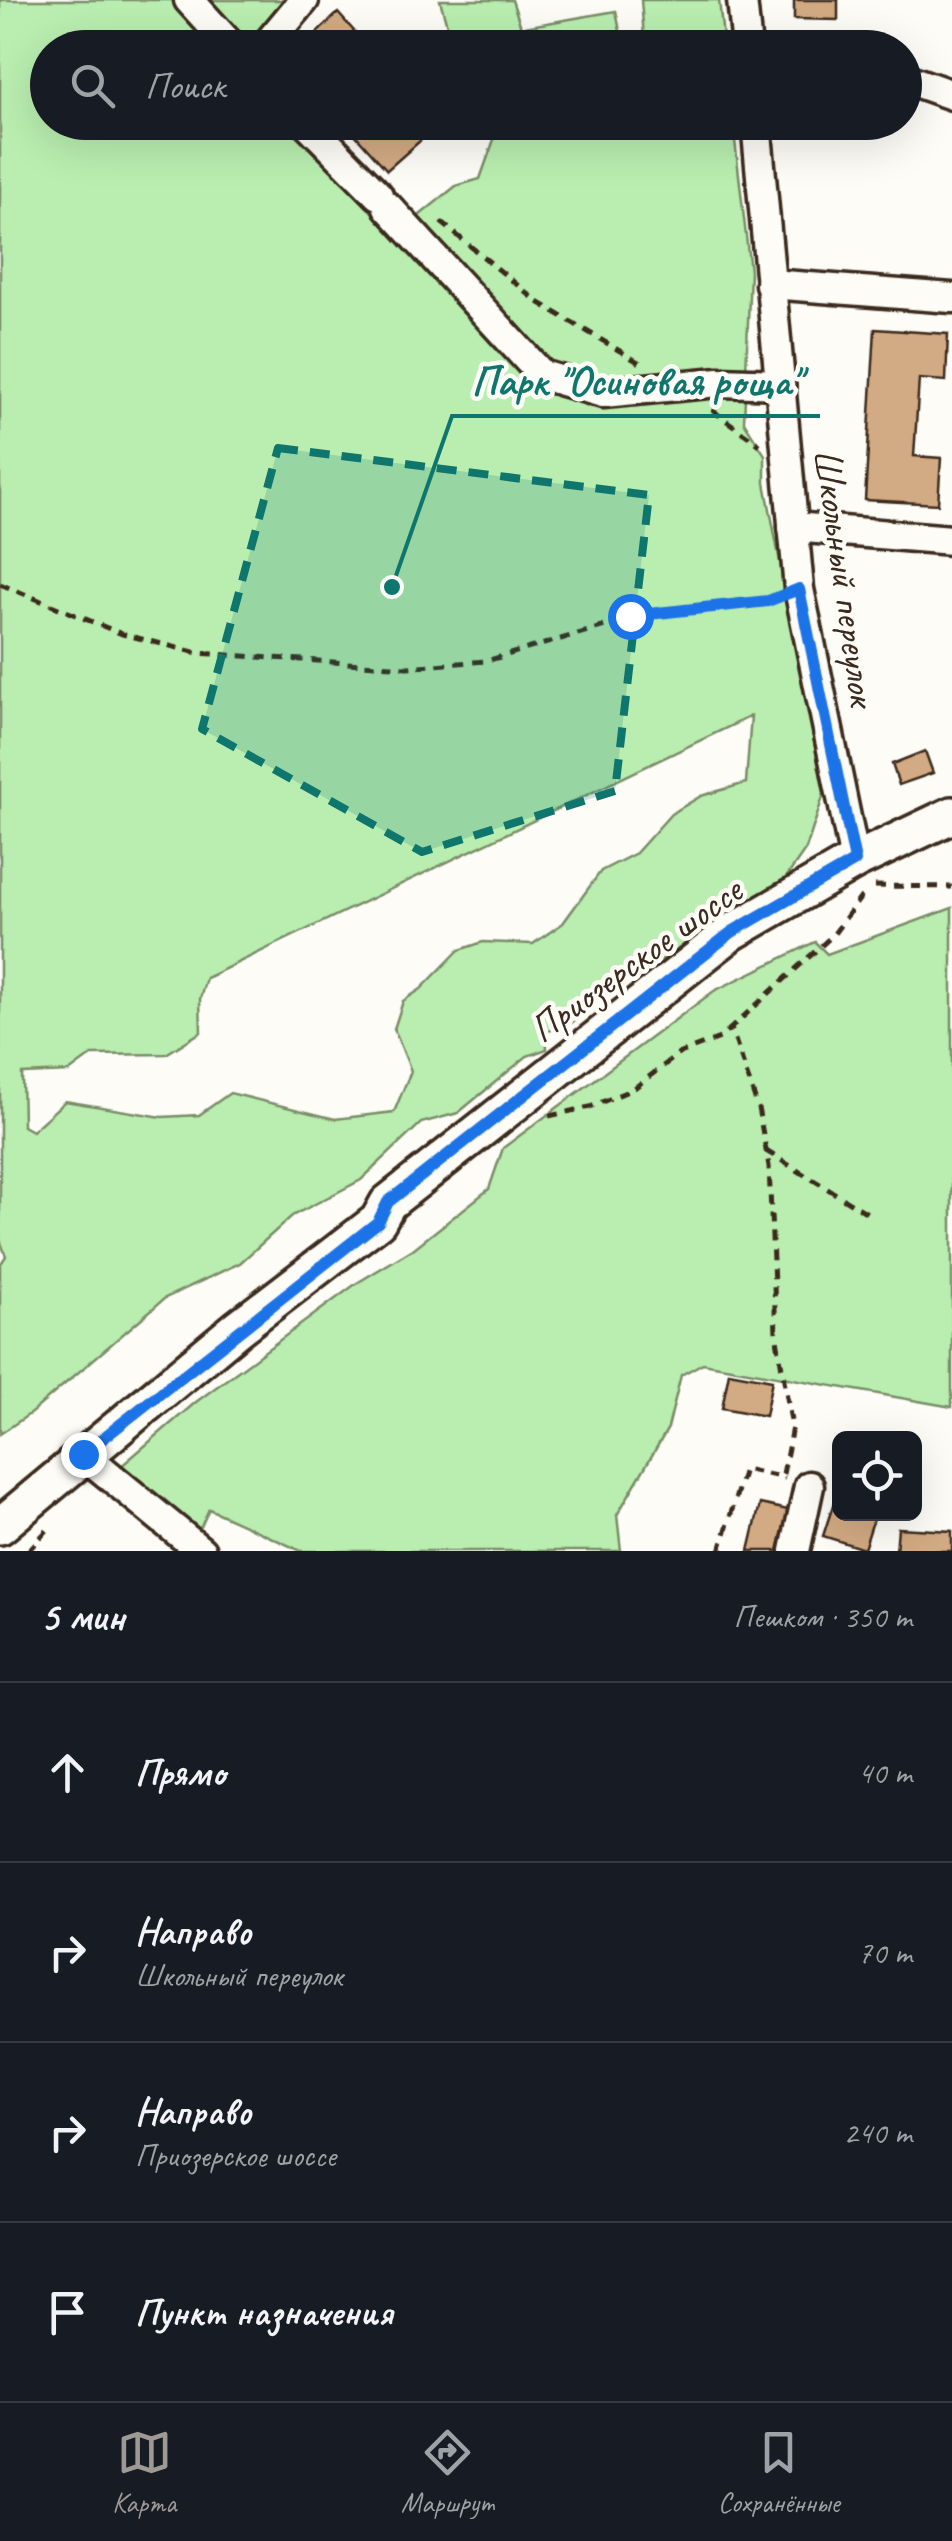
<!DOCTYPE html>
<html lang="ru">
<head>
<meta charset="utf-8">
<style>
  body { margin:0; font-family:Caveat,sans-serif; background:#242831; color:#f1f3f6 }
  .controls { position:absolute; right:30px; bottom:30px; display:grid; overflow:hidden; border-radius:15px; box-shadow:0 10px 40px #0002 }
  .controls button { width:90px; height:90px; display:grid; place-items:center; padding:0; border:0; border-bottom:2px solid #363941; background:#171b24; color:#f1f3f6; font:50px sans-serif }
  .stop { position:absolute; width:30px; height:30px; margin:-22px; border:8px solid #1a73e8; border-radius:50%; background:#fff }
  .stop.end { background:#1a73e8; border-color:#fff; box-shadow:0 2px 10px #0008 }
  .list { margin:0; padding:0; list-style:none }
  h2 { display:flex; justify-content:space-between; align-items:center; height:130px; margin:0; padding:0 40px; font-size:42px }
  h2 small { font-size:32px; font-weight:400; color:#9ea1a6 }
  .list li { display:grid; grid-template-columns:65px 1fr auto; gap:30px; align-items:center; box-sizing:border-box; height:180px; padding:0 40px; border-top:2px solid #363941 }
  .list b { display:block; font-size:38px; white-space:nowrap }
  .list p { margin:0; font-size:32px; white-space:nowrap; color:#9ea1a6 }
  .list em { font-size:32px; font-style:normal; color:#9ea1a6 }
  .icon { flex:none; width:55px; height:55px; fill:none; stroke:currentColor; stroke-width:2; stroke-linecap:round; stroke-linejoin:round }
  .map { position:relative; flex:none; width:952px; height:1551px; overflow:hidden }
  .search { position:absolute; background:#171b24; box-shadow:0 10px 40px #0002; left:30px; right:30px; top:30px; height:110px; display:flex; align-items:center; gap:25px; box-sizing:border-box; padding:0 35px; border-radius:55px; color:#9ea1a6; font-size:38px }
  .sheet { height:850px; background:#171b24 }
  nav { display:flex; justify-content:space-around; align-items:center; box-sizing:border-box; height:140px; border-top:2px solid #363941; background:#171b24; font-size:28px; color:#9ea1a6 }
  nav a { display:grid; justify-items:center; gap:5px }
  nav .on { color:#9f9995 }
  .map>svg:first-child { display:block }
  .green { fill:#b9eeb0; stroke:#7a8c67; stroke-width:2.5; fill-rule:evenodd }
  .building { fill:#d2aa83; stroke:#3b2a1e; stroke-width:2.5 }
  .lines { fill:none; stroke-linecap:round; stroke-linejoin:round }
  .minor-casing { stroke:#3b2a1e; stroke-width:35 }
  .major-casing { stroke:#3b2a1e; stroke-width:42 }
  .path { stroke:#3b2a1e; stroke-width:5; stroke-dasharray:10 8; stroke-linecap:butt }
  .minor { stroke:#fdfcf7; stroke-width:28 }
  .major { stroke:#fdfcf7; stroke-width:35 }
  .route { stroke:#1a73e8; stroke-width:12 }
  .marked { fill:#0f766e; fill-opacity:0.2; stroke:#0f766e; stroke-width:8; stroke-dasharray:20 12; stroke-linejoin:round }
  .labels { text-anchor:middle; stroke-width:9; stroke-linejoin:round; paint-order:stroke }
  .street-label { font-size:40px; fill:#3b2a1e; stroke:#fdfcf7 }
  .leader { fill:none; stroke:#0f766e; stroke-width:4 }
  .callout-dot { fill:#0f766e; stroke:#fdfcf7; stroke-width:4 }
  .callout-label { font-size:42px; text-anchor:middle; font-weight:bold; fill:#0f766e; stroke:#fdfcf7; stroke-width:9; stroke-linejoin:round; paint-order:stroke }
</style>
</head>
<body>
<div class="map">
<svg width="952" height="1551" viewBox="0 0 952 1551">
  <rect width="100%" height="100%" fill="#fdfcf7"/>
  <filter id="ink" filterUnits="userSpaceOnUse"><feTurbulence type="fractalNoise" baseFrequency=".01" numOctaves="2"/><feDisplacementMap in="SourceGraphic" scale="20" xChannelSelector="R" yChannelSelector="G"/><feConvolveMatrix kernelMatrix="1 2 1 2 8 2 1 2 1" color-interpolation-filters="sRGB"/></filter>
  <g filter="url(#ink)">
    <g class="green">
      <path d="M0 0H285L248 47 48 48V122L290 123 394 236 456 186 480 179 497 131 507 123H733L750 271 744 422 765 455V483L824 794 806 849 781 885 682 953 645 965 620 986 598 994 573 1022 546 1032 547 1049 527 1056 458 1113 421 1123 361 1180 292 1216 240 1263 165 1298 31 1413 0 1434V1265L6 1256 0 1240ZM751 716 746 783 701 796 671 814 636 853 601 871 563 923 533 944 483 942 459 950 421 989 403 1001 394 1029 411 1071 394 1112 335 1119 230 1093 199 1115 162 1117 65 1101 32 1131 23 1126 22 1074 69 1072 92 1055 166 1054 201 1032 200 999 206 978Z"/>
      <path d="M440 0H512L526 42 524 27 616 11 623 47H453Z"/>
      <path d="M641 0H719L724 47H639L644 37Z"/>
      <path d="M952 908V1407L703 1363 681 1375 668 1428 617 1515 621 1551H301L209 1509 199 1531 119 1468 196 1402 357 1283 413 1249 489 1189 503 1148 714 991 815 942 827 954Z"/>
    </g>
    <g class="building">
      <path d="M794 0H838V20L794 19Z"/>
      <path d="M338 13 369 48H301Z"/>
      <path d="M344 122H436L438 125 387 170Z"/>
      <path d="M875 329 948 334 946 381 919 379 914 456 941 458 938 504 865 500Z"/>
      <path d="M925 751 933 773 899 785 892 764Z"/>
      <path d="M729 1372 772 1380 765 1416 722 1408Z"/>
      <path d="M834 1502 840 1503V1514L875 1515 864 1549 823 1536Z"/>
      <path d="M760 1504 788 1510 778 1551H749Z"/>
      <path d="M898 1528 952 1531V1551H896Z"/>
    </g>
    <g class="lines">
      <g class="minor-casing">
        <g id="minor">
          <path d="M189 0 233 48"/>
          <path d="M742 0 747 48"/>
          <path d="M264 48 304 0"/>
          <path d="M904 78 952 95"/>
          <path d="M306 122 378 195"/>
          <path d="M756 122 799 589 855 861"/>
          <path d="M388 207 542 375 603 393 719 382 780 384"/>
          <path d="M770 284 952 298"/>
          <path d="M793 527 952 540"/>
          <path d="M83 1454 201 1551"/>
          <path d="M795 1551 809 1486"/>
        </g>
      </g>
      <g class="major-casing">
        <path id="major" d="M0 1526 238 1328 378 1221 388 1203 732 932 855 861 952 815"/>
      </g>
      <g class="path">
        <path d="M441 222 538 302 640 363"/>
        <path d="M712 410 760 445"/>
        <path d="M0 584 122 634 198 653 407 667 486 661 656 611 773 599"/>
        <path d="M875 886 952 887"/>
        <path d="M549 1116 590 1107 633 1089 680 1053 720 1038 731 1028"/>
        <path d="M766 1151 872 1216"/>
        <path d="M783 1474 792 1427 776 1333 769 1166 758 1108 731 1028 833 935 864 893"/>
        <path d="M28 1551 51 1526"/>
        <path d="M720 1551 744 1469 785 1478"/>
      </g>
      <use href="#minor" class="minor"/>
      <use href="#major" class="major"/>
    </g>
  </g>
  <g class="lines" filter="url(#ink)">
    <path class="route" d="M83 1454 378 1222 388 1202 732 932 855 861 799 589 768 601 630 616"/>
  </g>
  <path class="marked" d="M278 448 649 495 615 791 422 852 202 729Z"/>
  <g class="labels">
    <g class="street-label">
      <text transform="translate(846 577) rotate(82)" y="14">Школьный переулок</text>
      <text transform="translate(635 959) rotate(-36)" y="14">Приозерское шоссе</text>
    </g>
  </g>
  <path class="leader" d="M392 587L452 416H820"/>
  <circle class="callout-dot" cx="392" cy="587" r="10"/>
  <g class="callout-label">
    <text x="636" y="395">Парк "Осиновая роща"</text>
  </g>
</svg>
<div class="controls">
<button><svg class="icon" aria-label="locate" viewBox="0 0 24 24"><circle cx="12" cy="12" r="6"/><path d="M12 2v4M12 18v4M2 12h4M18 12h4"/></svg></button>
</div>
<div class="stop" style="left:630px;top:616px"></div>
<div class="stop end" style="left:83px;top:1454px"></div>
<div class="search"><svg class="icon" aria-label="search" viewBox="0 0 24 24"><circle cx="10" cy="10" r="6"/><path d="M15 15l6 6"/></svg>Поиск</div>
</div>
<section class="sheet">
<h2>5 мин<small>Пешком · 350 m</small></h2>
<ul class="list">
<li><svg class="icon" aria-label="ahead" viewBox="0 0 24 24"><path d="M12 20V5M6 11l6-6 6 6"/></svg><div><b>Прямо</b></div><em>40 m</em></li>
<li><svg class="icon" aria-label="right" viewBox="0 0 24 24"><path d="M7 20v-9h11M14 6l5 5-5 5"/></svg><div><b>Направо</b><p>Школьный переулок</p></div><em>70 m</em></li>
<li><svg class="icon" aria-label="right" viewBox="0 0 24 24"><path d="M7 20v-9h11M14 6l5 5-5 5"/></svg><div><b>Направо</b><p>Приозерское шоссе</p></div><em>240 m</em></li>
<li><svg class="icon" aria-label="arrive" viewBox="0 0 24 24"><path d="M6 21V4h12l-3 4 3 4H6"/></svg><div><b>Пункт назначения</b></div></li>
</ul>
</section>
<nav>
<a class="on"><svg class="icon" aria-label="map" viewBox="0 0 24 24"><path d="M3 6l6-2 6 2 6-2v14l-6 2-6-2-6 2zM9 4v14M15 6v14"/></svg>Карта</a>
<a><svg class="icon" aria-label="directions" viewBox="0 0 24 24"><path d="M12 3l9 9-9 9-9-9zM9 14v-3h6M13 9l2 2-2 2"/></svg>Маршрут</a>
<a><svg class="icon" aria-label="saved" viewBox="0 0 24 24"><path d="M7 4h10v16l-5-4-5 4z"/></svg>Сохранённые</a>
</nav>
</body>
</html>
